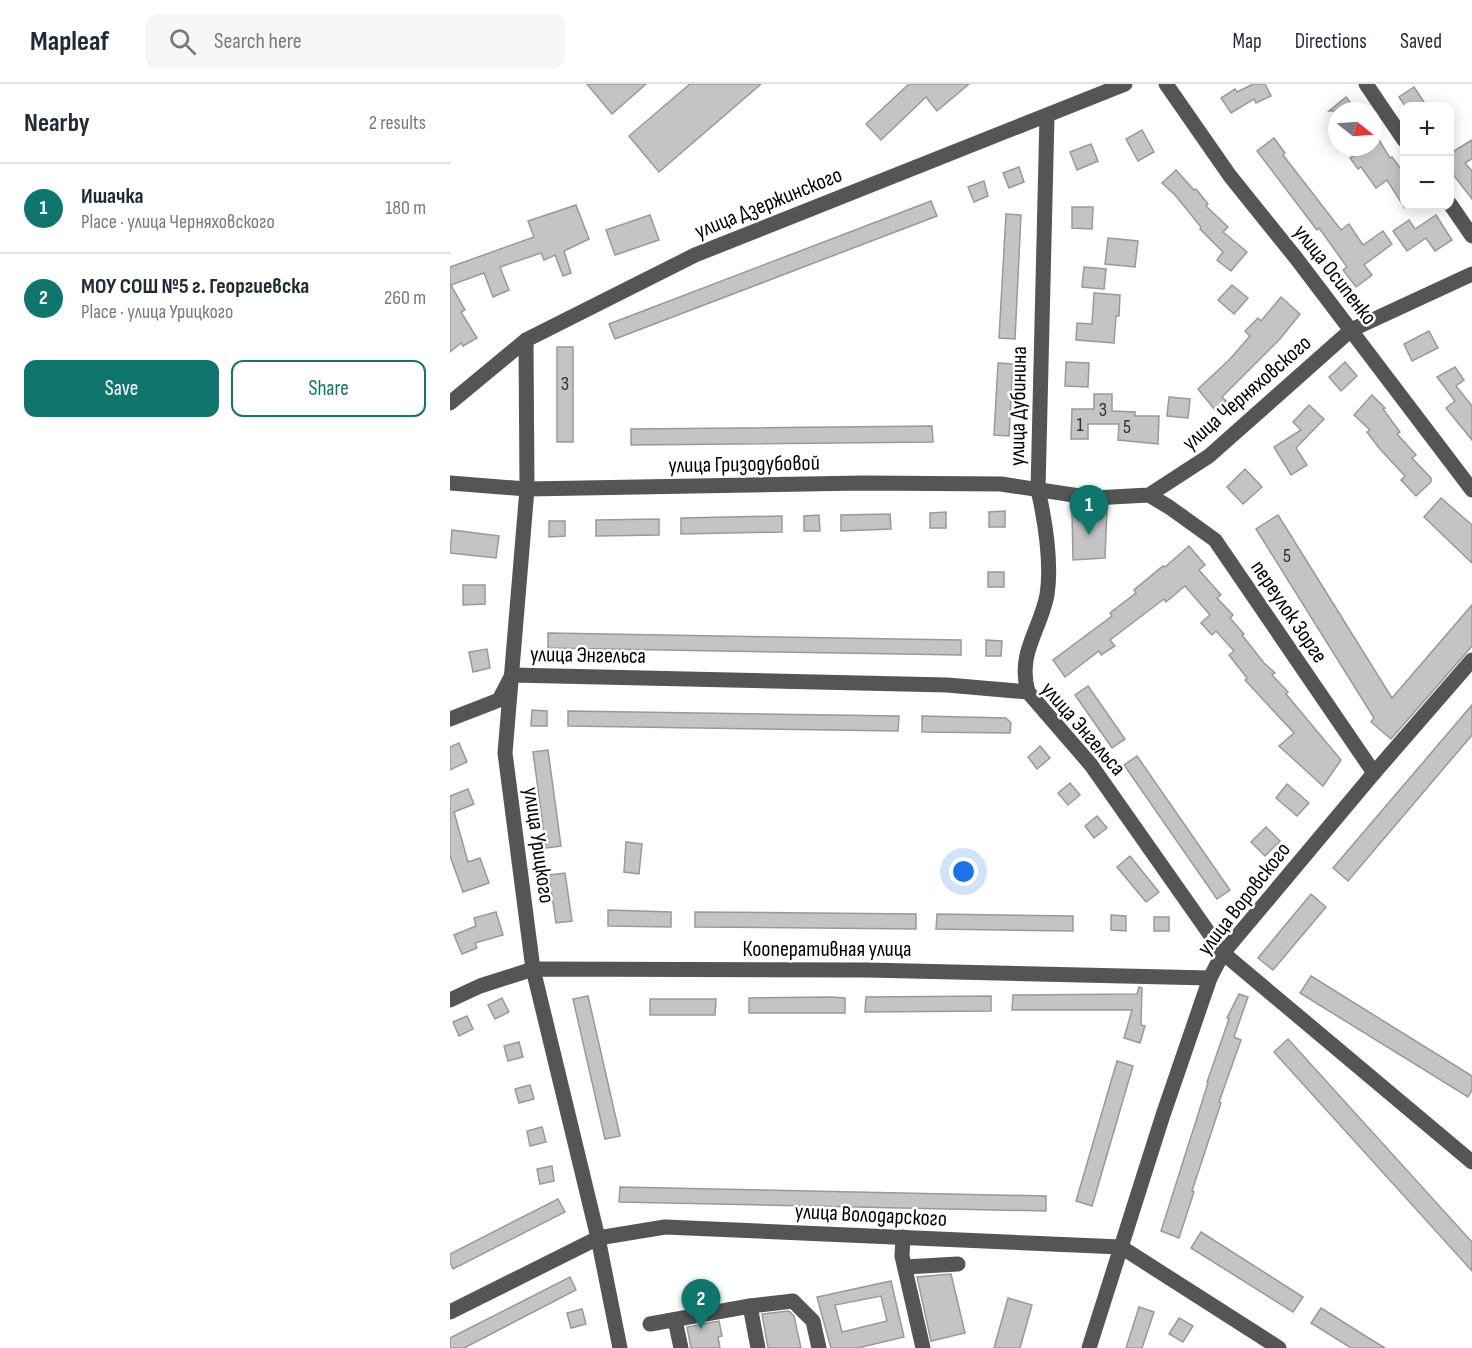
<!DOCTYPE html>
<html lang="en">
<head>
<meta charset="utf-8">
<style>
  body { margin:0; font-family:"Sofia Sans Condensed",sans-serif; background:#f6f6f7; color:#1f2937 }
  .controls { position:absolute; right:18px; top:18px; display:grid; overflow:hidden; border-radius:12px; box-shadow:0 3px 15px #0003 }
  .controls button { width:54px; height:54px; display:grid; place-items:center; padding:0; border:0; border-bottom:2px solid #e0e1e3; background:#fff; color:#1f2937; font:30px sans-serif }
  .compass { position:absolute; left:878px; top:18px; width:54px; height:54px; border-radius:50%; background:#fff; box-shadow:0 3px 15px #0003; rotate:107deg }
  .you { position:absolute; left:514px; top:788px; width:21px; height:21px; margin:-15px; border:4px solid #fff; border-radius:50%; background:#1a73e8; box-shadow:0 0 0 9px #1a73e833 }
  .badge { display:grid; place-items:center; width:39px; height:39px; border-radius:50%; background:#0f766e; color:#fff; font-size:20px; font-weight:700 }
  .pin { position:absolute; translate:-50% -50px; filter:drop-shadow(0 2px 3px #0008) }
  .pin::after { content:''; position:absolute; top:32px; width:21px; height:18px; background:inherit; clip-path:polygon(0 0,100% 0,50% 100%) }
  .list { margin:0; padding:0; list-style:none }
  h2 { display:flex; justify-content:space-between; align-items:center; height:78px; margin:0; padding:0 24px; font-size:26px }
  h2 small { font-size:20px; font-weight:400; color:#747a83 }
  .list li { display:grid; grid-template-columns:39px 1fr auto; gap:18px; align-items:center; box-sizing:border-box; height:90px; padding:0 24px; border-top:2px solid #e0e1e3 }
  .list b { display:block; font-size:22px; white-space:nowrap }
  .list p { margin:0; font-size:20px; white-space:nowrap; color:#747a83 }
  .list em { font-size:20px; font-style:normal; color:#747a83 }
  .actions { display:flex; gap:12px; padding:18px 24px }
  .actions a { flex:1; padding:14px 0; border:2px solid #0f766e; border-radius:12px; text-align:center; font-size:21px; color:#0f766e }
  .actions .main { background:#0f766e; color:#fff }
  .icon { flex:none; width:33px; height:33px; fill:none; stroke:currentColor; stroke-width:2; stroke-linecap:round; stroke-linejoin:round }
  .map { position:relative; flex:none; width:1022px; height:1264px; overflow:hidden }
  header { display:flex; align-items:center; gap:36px; box-sizing:border-box; height:84px; padding:0 30px; background:#fff; border-bottom:2px solid #e0e1e3 }
  header strong { font-size:28px }
  nav { display:flex; gap:33px; margin-inline-start:auto; font-size:21px }
  .search { width:420px; height:54px; background:#f6f6f7; display:flex; align-items:center; gap:15px; box-sizing:border-box; padding:0 21px; border-radius:12px; color:#747a83; font-size:22px }
  main { display:flex }
  aside { flex:1; background:#fff }
  .map>svg:first-child { display:block }
  .building { fill:#c4c4c4; stroke:#999; stroke-width:1.5; fill-rule:evenodd }
  .lines { fill:none; stroke-linecap:round; stroke-linejoin:round }
  .minor { stroke:#555; stroke-width:15 }
  .labels { text-anchor:middle; stroke-width:5; stroke-linejoin:round; paint-order:stroke }
  .number-label { font-size:20px; fill:#313131 }
  .street-label { font-size:22px; fill:#000; stroke:#fff }
</style>
</head>
<body>
<header>
<strong>Mapleaf</strong>
<div class="search"><svg class="icon" aria-label="search" viewBox="0 0 24 24"><circle cx="10" cy="10" r="6"/><path d="M15 15l6 6"/></svg>Search here</div>
<nav><a>Map</a><a>Directions</a><a>Saved</a></nav>
</header>
<main>
<aside>
<h2>Nearby<small>2 results</small></h2>
<ul class="list">
<li><span class="badge">1</span><div><b>Ишачка</b><p>Place · улица Черняховского</p></div><em>180 m</em></li>
<li><span class="badge">2</span><div><b>МОУ СОШ №5 г. Георгиевска</b><p>Place · улица Урицкого</p></div><em>260 m</em></li>
</ul>
<div class="actions"><a class="main">Save</a><a>Share</a></div>
</aside>
<div class="map">
<svg width="1022" height="1264" viewBox="0 0 1022 1264">
  <rect width="100%" height="100%" fill="#fff"/>
  <g class="building">
    <path d="M137 0H196L162 30Z"/>
    <path d="M240 0H311L209 88 179 52Z"/>
    <path d="M459 0H519L487 27 476 13 431 56 416 40Z"/>
    <path d="M803 0H815L821 12 806 19 804 15 781 29 771 14 785 5 787 8Z"/>
    <path d="M964 3 974 18 967 22H955L949 13Z"/>
    <path d="M896 13 907 27H879Z"/>
    <path d="M692 46 704 68 688 77 676 55Z"/>
    <path d="M824 54 835 69 833 71 891 146 899 140 913 161 933 147 942 160 914 181 922 191 906 203 893 186 897 183 869 144 867 146 807 67Z"/>
    <path d="M929 56 940 74 942 73 954 89V123L937 96 926 104 911 83 908 85 900 74 917 63H923V59Z"/>
    <path d="M1022 56V75L1015 79 1022 87V115L999 85V70Z"/>
    <path d="M641 60 648 77 627 86 620 68Z"/>
    <path d="M569 83 574 98 559 104 553 89Z"/>
    <path d="M726 86 744 106 746 105 758 120 756 122 778 143 773 148 797 168 781 187 767 176 773 168 750 145 751 143 725 111 712 99Z"/>
    <path d="M534 97 538 112 524 118 518 103Z"/>
    <path d="M481 117 487 132 165 255 159 240Z"/>
    <path d="M126 121 139 155 114 167 121 189 113 192 105 171 94 176 91 169 50 183 59 206 43 213 34 189 1 201 15 226 11 228 27 254 13 262 11 259 0 268V183L84 153 78 137Z"/>
    <path d="M622 123H643L642 145 622 144Z"/>
    <path d="M556 130 571 131 565 255 549 254Z"/>
    <path d="M200 131 209 156 165 171 156 146Z"/>
    <path d="M986 131 1002 156 985 167 976 154 957 167 943 147 959 136 965 145Z"/>
    <path d="M658 154 688 157 685 183 655 180Z"/>
    <path d="M634 183 656 185 654 205 632 203Z"/>
    <path d="M782 201 798 214 784 230 768 216Z"/>
    <path d="M644 209 670 211 669 232H666L664 259 626 256 627 239 642 240Z"/>
    <path d="M831 213 850 230 830 255 772 313 776 317 765 326 748 305 780 275 800 252 795 247 808 234 811 237Z"/>
    <path d="M979 247 988 264 962 277 954 260Z"/>
    <rect x="107" y="263" width="16" height="95"/>
    <path d="M616 278 639 279 638 303 615 302Z"/>
    <path d="M895 278 907 292 891 307 879 293Z"/>
    <path d="M548 279 563 280 559 352 544 351Z"/>
    <path d="M1005 283 1014 296 1006 302 1022 322V356L996 324 1005 317 987 293Z"/>
    <path d="M644 310H662V327L685 328V332H709L708 360 668 356 669 340H638V355H621L622 325H644Z"/>
    <path d="M922 311 935 324 933 325 950 348 947 350 966 371 962 374 981 394V398L966 412 951 396 955 392 929 364 917 348 920 346 904 331Z"/>
    <path d="M719 313 740 315 738 334 717 332Z"/>
    <path d="M859 321 874 335 846 364 857 381 841 391 824 363 851 346 843 338Z"/>
    <path d="M482 342 483 358 181 361V345Z"/>
    <path d="M795 385 812 403 793 420 777 403Z"/>
    <path d="M991 414 1022 441V479L974 433Z"/>
    <path d="M657 425 655 474 623 476 622 428Z"/>
    <path d="M555 427V443H539V428Z"/>
    <path d="M496 428V444H480V429Z"/>
    <path d="M440 430 441 445 391 447V431Z"/>
    <path d="M369 431 370 447H354V432Z"/>
    <path d="M828 431 942 614 1022 521V562L941 655 921 638 924 634 806 445Z"/>
    <path d="M332 432V448L231 450V434Z"/>
    <path d="M209 435V451L146 452V436Z"/>
    <path d="M99 437H115V452L99 453Z"/>
    <path d="M2 446 49 452 46 474 0 469Z"/>
    <path d="M739 462 755 481 749 486 771 511 767 514 783 531 780 534 794 550 792 551 814 579 825 589 822 591 838 608 836 610 891 676 873 702 829 662 844 649 795 596 797 594 779 571 784 567 766 547 762 551 751 539 760 531 735 502 716 518 714 515 660 556 665 562 651 571 649 567 615 593 603 576 662 532 660 529 686 509 684 506 713 482 715 483Z"/>
    <rect x="538" y="488" width="16" height="15"/>
    <path d="M13 501H35V520L13 521Z"/>
    <path d="M98 549 511 556V571L98 564Z"/>
    <path d="M536 556 552 557 551 572H536Z"/>
    <path d="M37 565 40 584 23 588 19 568Z"/>
    <path d="M638 602 675 655 662 664 625 611Z"/>
    <path d="M1022 621V651L898 797 883 784Z"/>
    <path d="M82 626 97 627V642H81Z"/>
    <path d="M118 627 449 632 448 647 118 642Z"/>
    <path d="M472 632 556 634 561 639 560 649 472 648Z"/>
    <path d="M9 659 17 678 0 686V663Z"/>
    <path d="M590 662 600 674 587 685 578 673Z"/>
    <path d="M98 666 111 762 96 764 83 668Z"/>
    <path d="M687 672 780 806 767 815 674 681Z"/>
    <path d="M620 699 630 711 618 721 608 709Z"/>
    <path d="M837 700 859 719 847 732 826 714Z"/>
    <path d="M18 705 24 720 4 728 18 778 30 774 39 799 13 808 0 772V712Z"/>
    <path d="M647 732 657 744 644 754 635 742Z"/>
    <path d="M816 743 830 757 815 772 801 758Z"/>
    <path d="M176 758 192 760 189 790 174 788Z"/>
    <path d="M680 772 709 808 696 818 667 783Z"/>
    <path d="M115 789 122 837 106 839 99 791Z"/>
    <path d="M861 810 876 823 823 886 808 874Z"/>
    <path d="M158 826 221 828V843L158 842Z"/>
    <path d="M46 828 53 851 25 859 27 864 12 870 4 851 26 842 24 834Z"/>
    <path d="M245 828 466 830V845L245 843Z"/>
    <path d="M487 830 623 832V847L486 845Z"/>
    <path d="M661 831 676 832V847L661 846Z"/>
    <rect x="704" y="833" width="15" height="14"/>
    <path d="M861 892 1022 992V1006L1018 1013 850 909Z"/>
    <path d="M689 903 692 904 691 941 695 942 690 959 674 954 682 926H562L563 911 687 910Z"/>
    <path d="M789 910 798 913 784 953 791 956 769 1018 771 1019 742 1107 744 1108 729 1154 711 1147 758 999 757 998 779 935 777 934Z"/>
    <path d="M138 912 170 1052 155 1055 123 915Z"/>
    <path d="M541 912V927L415 928 416 913Z"/>
    <path d="M380 913 395 914V929H299V914Z"/>
    <path d="M52 914 59 928 45 935 38 921Z"/>
    <path d="M200 915H266L265 931H200Z"/>
    <path d="M17 932 23 945 9 952 3 938Z"/>
    <path d="M838 955 1022 1158V1187L824 968Z"/>
    <path d="M69 958 73 973 58 977 54 962Z"/>
    <path d="M667 977 683 982 642 1122 626 1117Z"/>
    <path d="M80 1001 84 1015 69 1019 65 1005Z"/>
    <path d="M92 1043 96 1058 80 1062 77 1047Z"/>
    <path d="M102 1082 104 1097 90 1100 87 1085Z"/>
    <path d="M170 1103 596 1112V1127L169 1118Z"/>
    <path d="M108 1115 115 1128 3 1185 0 1178V1170Z"/>
    <path d="M751 1148 853 1213 843 1228 741 1164Z"/>
    <path d="M501 1190 515 1249 481 1257 467 1193Z"/>
    <path d="M120 1193 126 1206 14 1264H0V1254L4 1252Z"/>
    <path d="M441 1197 454 1253 408 1264H381L367 1213ZM431 1212 437 1237 392 1248 385 1221Z"/>
    <path d="M558 1214 582 1221 570 1264H544Z"/>
    <path d="M689 1223 704 1228 692 1264H676Z"/>
    <path d="M871 1224 909 1248 935 1264H901L861 1239Z"/>
    <path d="M132 1225 136 1240 121 1244 117 1229Z"/>
    <path d="M339 1227 344 1232 351 1264H318L312 1230Z"/>
    <path d="M729 1234 743 1242 733 1258 719 1250Z"/>
    <path d="M269 1237 272 1252 268 1253 270 1264H241L237 1243Z"/>
  </g>
  <g class="lines">
    <g class="minor">
      <path d="M716 0 780 92 846 174 1022 406"/>
      <path d="M916 0 954 56"/>
      <path d="M1000 120 1022 152"/>
      <path d="M76 256 77 405 55 669 83 885 148 1154 170 1264"/>
      <path d="M0 319 76 256 245 171 675 0"/>
      <path d="M0 399 77 405 413 399 551 400 643 414 699 411 759 372 901 246 1022 190"/>
      <path d="M699 411 719 423 765 456 924 689"/>
      <path d="M578 608C567 569 590 547 597 511 602 480 595 436 588 406L597 32"/>
      <path d="M0 635 49 616 62 591 497 601 578 608 641 681 773 869 1022 1078"/>
      <path d="M0 916 30 902 83 885 418 886 760 894"/>
      <path d="M453 1153 452 1172 473 1264"/>
      <path d="M455 1183 508 1180"/>
      <path d="M300 1222 308 1264"/>
      <path d="M0 1228 148 1154 215 1143 671 1163 829 1264"/>
      <path d="M225 1236 231 1264"/>
      <path d="M200 1240 300 1222 343 1217 363 1237 369 1264"/>
      <path d="M639 1264 713 1031 760 894 773 869 924 689 1022 576"/>
    </g>
  </g>
  <g class="labels">
    <g class="number-label">
      <text x="115" y="306">3</text>
      <text x="653" y="332">3</text>
      <text x="630" y="347">1</text>
      <text x="677" y="349">5</text>
      <text x="837" y="478">5</text>
    </g>
    <g class="street-label">
      <text transform="translate(318 118) rotate(-22)" y="8">улица Дзержинского</text>
      <text transform="translate(886 190) rotate(52)" y="8">улица Осипенко</text>
      <text transform="translate(796 308) rotate(-41)" y="8">улица Черняховского</text>
      <text transform="translate(567 322) rotate(-89)" y="8">улица Дубинина</text>
      <text transform="translate(294 379) rotate(-1)" y="8">улица Гризодубовой</text>
      <text transform="translate(840 527) rotate(56)" y="8">переулок Зорге</text>
      <text transform="translate(138 570) rotate(1)" y="8">улица Энгельса</text>
      <text transform="translate(634 644) rotate(49)" y="8">улица Энгельса</text>
      <text transform="translate(90 761) rotate(82)" y="8">улица Урицкого</text>
      <text transform="translate(793 814) rotate(-52)" y="8">улица Воровского</text>
      <text x="377" y="872">Кооперативная улица</text>
      <text transform="translate(421 1130) rotate(3)" y="8">улица Володарского</text>
    </g>
  </g>
</svg>
<div class="controls">
<button>+</button>
<button>−</button>
</div>
<svg class="compass" viewBox="-18 -18 36 36"><path d="M0-13l5 13h-10z" fill="#e53935"/><path d="M0 13l5-13h-10z" fill="#747a83"/></svg>
<div class="you"></div>
<div class="pin badge" style="left:639px;top:451px">1</div>
<div class="pin badge" style="left:251px;top:1245px">2</div>
</div>
</main>
</body>
</html>
